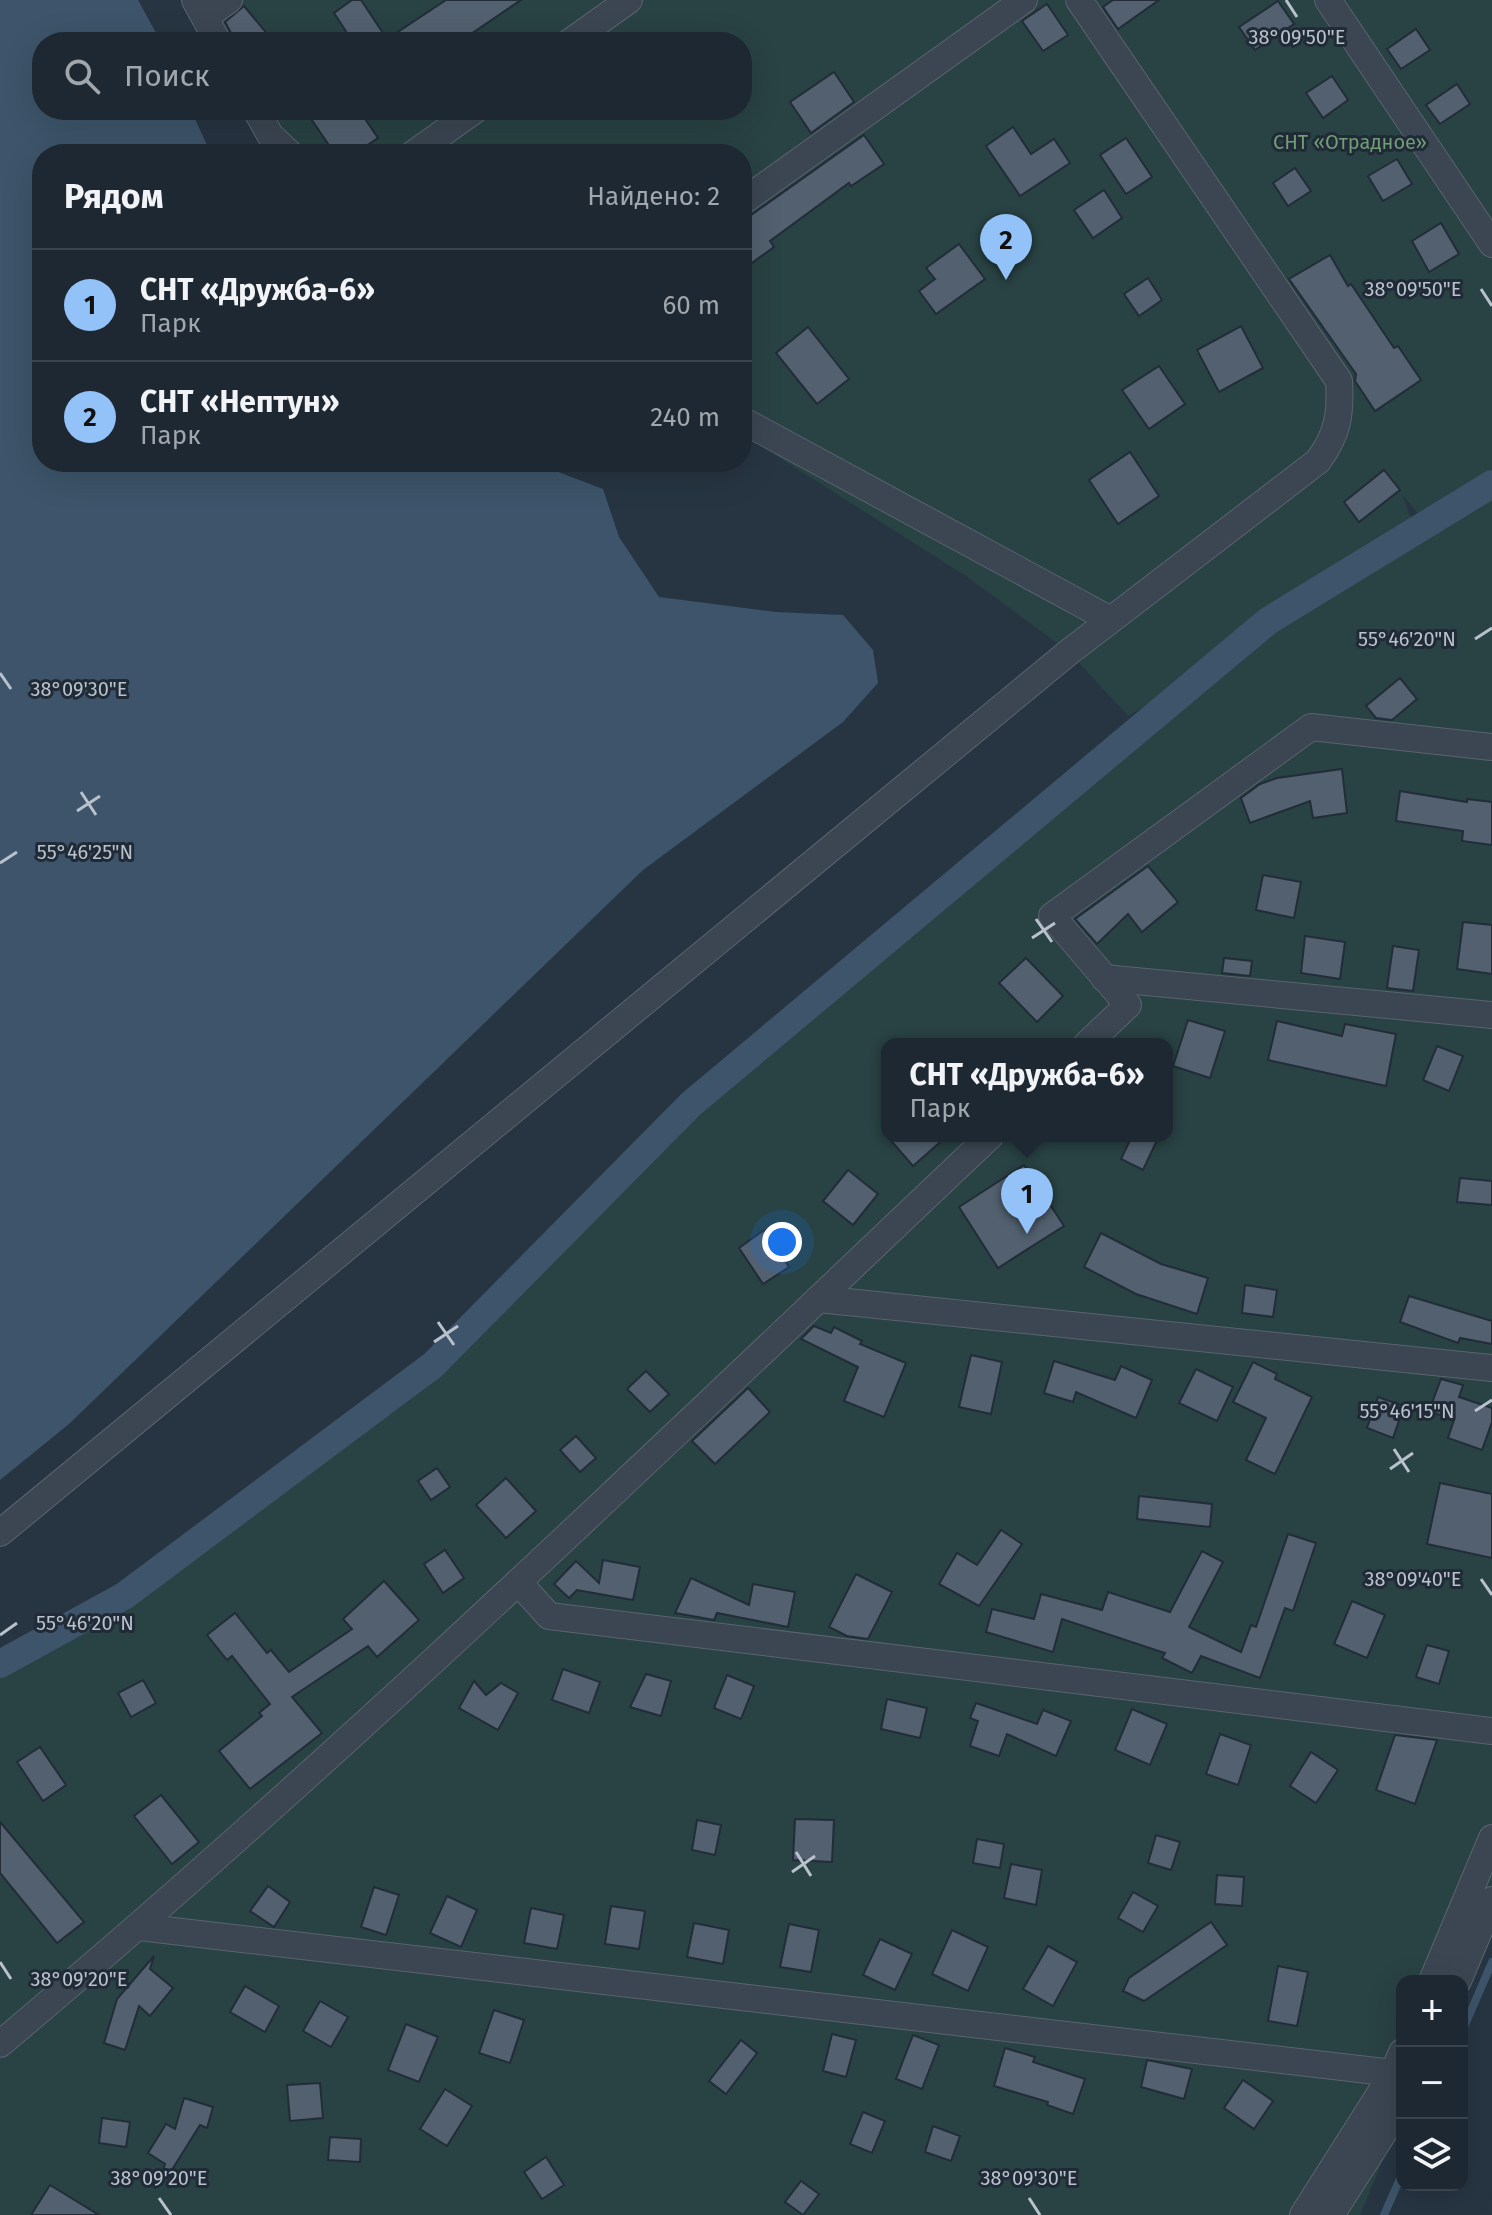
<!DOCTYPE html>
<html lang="ru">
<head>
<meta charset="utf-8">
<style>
  body { margin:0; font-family:"Fira Sans",sans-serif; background:#25303a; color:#f1f3f6 }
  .controls { position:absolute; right:24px; bottom:24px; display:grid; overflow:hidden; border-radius:16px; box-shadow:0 8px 32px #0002 }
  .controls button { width:72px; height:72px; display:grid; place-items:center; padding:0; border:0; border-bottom:2px solid #3b444d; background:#1d2832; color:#f1f3f6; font:40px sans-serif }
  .you { position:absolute; left:782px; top:1242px; width:28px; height:28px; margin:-20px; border:6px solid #fff; border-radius:50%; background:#1a73e8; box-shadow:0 0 0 12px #1a73e833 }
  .badge { display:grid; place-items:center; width:52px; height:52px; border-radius:50%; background:#92c2f7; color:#111; font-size:26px; font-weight:700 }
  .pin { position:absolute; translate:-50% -66px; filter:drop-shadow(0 2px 4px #0008) }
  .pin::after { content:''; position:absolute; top:42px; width:28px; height:24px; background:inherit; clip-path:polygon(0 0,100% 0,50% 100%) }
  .popup { position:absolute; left:881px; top:1038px; width:292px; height:104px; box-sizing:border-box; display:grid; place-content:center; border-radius:16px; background:#1d2832; filter:drop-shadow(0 2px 6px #0005); font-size:26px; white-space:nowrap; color:#a0a6ac }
  .popup b { font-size:30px; color:#f1f3f6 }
  .popup::after { content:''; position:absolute; left:50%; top:100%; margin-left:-16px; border:16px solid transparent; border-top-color:#1d2832 }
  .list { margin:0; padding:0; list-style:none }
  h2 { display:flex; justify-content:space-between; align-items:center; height:104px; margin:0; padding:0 32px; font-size:34px }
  h2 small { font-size:26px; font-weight:400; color:#a0a6ac }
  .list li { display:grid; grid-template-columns:52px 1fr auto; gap:24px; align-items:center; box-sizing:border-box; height:112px; padding:0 32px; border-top:2px solid #3b444d }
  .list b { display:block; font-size:30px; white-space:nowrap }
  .list p { margin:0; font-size:26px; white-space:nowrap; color:#a0a6ac }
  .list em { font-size:26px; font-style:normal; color:#a0a6ac }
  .icon { flex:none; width:44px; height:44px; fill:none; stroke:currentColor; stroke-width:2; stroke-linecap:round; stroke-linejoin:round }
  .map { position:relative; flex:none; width:1492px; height:2215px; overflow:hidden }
  .search { position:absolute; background:#1d2832; box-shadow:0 8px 32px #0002; left:32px; top:32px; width:720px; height:88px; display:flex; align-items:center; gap:20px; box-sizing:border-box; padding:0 28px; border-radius:32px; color:#a0a6ac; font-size:30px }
  .panel { position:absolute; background:#1d2832; box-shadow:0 8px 32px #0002; left:32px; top:144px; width:720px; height:328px; border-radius:32px }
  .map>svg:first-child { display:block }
  .green { fill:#294243; fill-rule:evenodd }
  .water { fill:#3d546a }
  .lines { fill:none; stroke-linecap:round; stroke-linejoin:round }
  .stream { stroke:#3d546a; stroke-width:8 }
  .canal { stroke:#3d546a; stroke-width:28 }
  .building { fill:#52606f; stroke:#222d39; stroke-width:2 }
  .minor-casing { stroke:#59646f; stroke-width:28 }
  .minor { stroke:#3b4652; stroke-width:26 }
  .ticks { fill:none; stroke:#b8c1cc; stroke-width:3 }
  .labels { text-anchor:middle; stroke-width:6; stroke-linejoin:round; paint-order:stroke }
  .park-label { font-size:20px; fill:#709c76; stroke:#202b37 }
  .ticks-label { font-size:20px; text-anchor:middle; fill:#b8c1cc; stroke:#202b37; stroke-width:6; stroke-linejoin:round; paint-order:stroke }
</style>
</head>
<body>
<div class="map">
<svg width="1492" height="2215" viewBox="0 0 1492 2215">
  <rect width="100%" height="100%" fill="#273542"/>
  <path class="green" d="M195 0H1492V1900L1458 1981H1402V2115L1360 2215H0V1664L124 1596 433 1365 691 1104 1268 621 1426 524 1402 494 1413 523 1259 620 1175 688 1128 716 1069 652 966 576 742 434V154H290L256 110H742V42H218ZM887 1044H1167V1136H887Z"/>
  <path class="water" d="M0 0H138L161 42H42V110H191L211 154H42V462H532L603 489 619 537 659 597 776 612 843 615 873 650 878 683 843 722 643 870 69 1424 0 1480Z"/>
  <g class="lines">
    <g class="stream">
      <path d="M1462 2032 1492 1962"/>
      <path d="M1384 2215 1402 2174"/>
    </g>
    <path class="canal" d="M0 1664 124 1596 433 1365 691 1104 1268 621 1492 484"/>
  </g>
  <g class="building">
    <path d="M352 0H361L387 39 446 0H521L459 42H353L334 13Z"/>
    <path d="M1113 0H1159L1118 29 1103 7Z"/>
    <path d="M1278 1 1294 24 1255 50 1239 27Z"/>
    <path d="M1047 4 1068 35 1043 51 1022 21Z"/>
    <path d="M244 6 274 42H236L225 22Z"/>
    <path d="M1416 29 1430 50 1401 69 1387 49Z"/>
    <path d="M834 72 854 102 811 133 790 102Z"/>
    <path d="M1332 76 1348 100 1323 118 1306 93Z"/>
    <path d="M1457 84 1470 104 1440 124 1426 105Z"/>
    <path d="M305 110H359L378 138 354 154H335Z"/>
    <path d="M1013 127 1031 154 1054 139 1070 163 1020 196 986 146Z"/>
    <path d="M864 135 884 164 851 186 849 183 770 241 774 247 742 270V218L751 215Z"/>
    <path d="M1126 138 1152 177 1126 194 1100 155Z"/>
    <path d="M1397 159 1412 184 1383 201 1368 176Z"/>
    <path d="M1295 168 1311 191 1288 206 1273 183Z"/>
    <path d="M1104 190 1122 218 1093 238 1074 210Z"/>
    <path d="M1441 223 1459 254 1429 272 1412 241Z"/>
    <path d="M959 244 985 279 936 314 919 291 935 279 926 268Z"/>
    <path d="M1330 255 1348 286 1351 284 1394 348 1398 346 1421 380 1375 411 1355 381 1356 374 1289 279Z"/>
    <path d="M1148 278 1162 300 1139 316 1124 294Z"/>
    <path d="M1241 326 1263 368 1219 392 1197 350Z"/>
    <path d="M808 327 849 379 817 404 776 353Z"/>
    <path d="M1159 366 1185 404 1149 429 1122 390Z"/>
    <path d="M1130 452 1159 496 1118 524 1089 480Z"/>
    <path d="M1384 470 1400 490 1359 522 1344 502Z"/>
    <path d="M1400 678 1417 699 1392 720 1376 718 1366 706Z"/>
    <path d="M1342 769 1347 813 1313 818 1310 801 1250 823 1241 798 1260 784 1277 778Z"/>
    <path d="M1400 791 1467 802V799L1492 802V845L1462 841 1463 831 1396 821Z"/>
    <path d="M1148 866 1178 902 1142 932 1128 914 1097 944 1075 919Z"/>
    <path d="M1263 875 1301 882 1294 918 1256 910Z"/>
    <path d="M1463 922 1492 925V974L1457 969Z"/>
    <path d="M1305 936 1345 942 1340 979 1301 973Z"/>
    <path d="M1393 946 1419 950 1413 991 1387 988Z"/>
    <path d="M1026 958 1063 996 1037 1022 999 983Z"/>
    <path d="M1224 958 1252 961 1250 976 1222 973Z"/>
    <path d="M1188 1020 1225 1031 1210 1078 1173 1066Z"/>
    <path d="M1277 1021 1342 1036 1345 1024 1396 1034 1386 1086 1268 1060Z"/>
    <path d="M1437 1046 1463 1056 1449 1091 1423 1080Z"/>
    <path d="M887 1136H947L913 1166Z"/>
    <path d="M1132 1136H1159L1143 1170 1121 1159Z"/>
    <path d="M1024 1165 1064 1226 998 1268 959 1207Z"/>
    <path d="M848 1170 878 1194 853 1225 823 1201Z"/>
    <path d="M1460 1178 1492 1181V1205L1457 1202Z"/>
    <path d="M764 1230 789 1267 763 1284 739 1248Z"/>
    <path d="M1101 1233 1161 1264 1208 1278 1197 1314 1136 1294 1084 1267Z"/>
    <path d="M1245 1285 1277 1290 1273 1317 1242 1313Z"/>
    <path d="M1409 1296 1492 1321V1344L1460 1338 1458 1343 1400 1322Z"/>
    <path d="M814 1326 831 1333 834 1327 862 1341 860 1344 906 1363 884 1417 844 1401 858 1367 801 1339Z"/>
    <path d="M971 1355 1002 1362 991 1414 959 1407Z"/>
    <path d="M1054 1361 1115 1380 1121 1366 1152 1380 1136 1418 1076 1392 1073 1402 1044 1393Z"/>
    <path d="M1253 1362 1277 1374 1275 1379 1312 1397 1275 1474 1246 1460 1266 1418 1233 1402Z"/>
    <path d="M1196 1369 1233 1387 1217 1421 1179 1403Z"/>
    <path d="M646 1371 669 1394 650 1412 627 1389Z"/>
    <path d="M1441 1379 1463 1385 1459 1397 1492 1408V1422L1482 1450 1448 1438 1454 1420 1429 1411Z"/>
    <path d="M748 1388 770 1412 715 1464 692 1441Z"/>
    <path d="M1378 1397 1404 1406 1393 1438 1367 1428Z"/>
    <path d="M576 1436 596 1458 580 1472 560 1450Z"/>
    <path d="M437 1468 450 1487 431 1500 418 1481Z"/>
    <path d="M506 1478 536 1511 506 1538 476 1505Z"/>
    <path d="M1440 1483 1492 1494V1558L1427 1544Z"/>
    <path d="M1139 1496 1212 1504 1210 1527 1137 1519Z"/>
    <path d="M1001 1530 1022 1544 979 1606 939 1584 957 1553 977 1565Z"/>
    <path d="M1288 1534 1316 1543 1293 1611 1285 1608 1260 1678 1201 1656 1192 1673 1162 1658 1165 1653 1062 1619 1053 1652 986 1632 992 1609 1034 1619 1041 1594 1102 1610 1108 1592 1170 1612 1202 1551 1223 1562 1189 1627 1241 1652 1251 1625 1256 1627Z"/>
    <path d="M445 1550 464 1578 443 1593 424 1564Z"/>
    <path d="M603 1560 640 1567 633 1600 577 1590 569 1598 554 1584 576 1561 599 1583Z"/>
    <path d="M856 1574 892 1592 868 1639 847 1636 829 1627Z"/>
    <path d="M691 1578 749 1605 753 1584 795 1592 788 1627 717 1613 714 1620 675 1613Z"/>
    <path d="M384 1581 419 1620 377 1657 368 1646 292 1697 322 1733 250 1789 219 1751 262 1716 259 1713 270 1704 232 1656 227 1660 207 1635 235 1613 267 1653 271 1650 289 1672 352 1629 343 1619Z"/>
    <path d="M1352 1601 1385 1615 1367 1658 1334 1644Z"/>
    <path d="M1427 1645 1449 1651 1439 1684 1416 1677Z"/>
    <path d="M563 1669 600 1682 589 1713 552 1700Z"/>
    <path d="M646 1674 671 1681 661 1716 630 1707Z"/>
    <path d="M727 1675 754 1686 741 1719 714 1708Z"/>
    <path d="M143 1680 156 1703 131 1717 118 1693Z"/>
    <path d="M474 1681 486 1695 501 1683 518 1693 498 1730 459 1708Z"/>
    <path d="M887 1699 927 1708 920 1738 881 1729Z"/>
    <path d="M976 1703 1037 1724 1043 1710 1071 1721 1056 1756 1007 1734 999 1756 970 1746 978 1721 970 1718Z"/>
    <path d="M1132 1709 1167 1724 1150 1765 1115 1750Z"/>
    <path d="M1220 1734 1251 1745 1238 1785 1206 1774Z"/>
    <path d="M1395 1735 1437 1740 1415 1804 1376 1790Z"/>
    <path d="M40 1747 66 1785 43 1801 17 1762Z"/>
    <path d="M1311 1752 1338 1770 1316 1803 1290 1786Z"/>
    <path d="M161 1795 199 1842 172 1864 134 1816Z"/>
    <path d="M795 1819 834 1820 832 1862 793 1860Z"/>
    <path d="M697 1820 721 1825 715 1855 692 1850Z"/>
    <path d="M0 1822 84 1922 57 1943 0 1873Z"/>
    <path d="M1156 1835 1180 1842 1171 1870 1148 1863Z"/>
    <path d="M977 1839 1004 1844 1000 1868 973 1863Z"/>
    <path d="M1011 1864 1042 1870 1036 1905 1004 1898Z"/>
    <path d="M1217 1875 1244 1877 1242 1906 1215 1904Z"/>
    <path d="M268 1886 290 1902 274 1927 250 1911Z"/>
    <path d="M374 1887 399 1895 386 1935 361 1927Z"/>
    <path d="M1133 1892 1158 1906 1143 1932 1118 1918Z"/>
    <path d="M447 1896 477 1910 461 1947 430 1933Z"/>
    <path d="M611 1906 645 1911 639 1949 605 1944Z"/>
    <path d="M531 1908 564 1915 557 1949 524 1943Z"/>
    <path d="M1211 1922 1227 1945 1144 2001 1123 1991 1129 1978Z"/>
    <path d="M694 1923 729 1930 723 1964 687 1957Z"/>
    <path d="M789 1924 819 1930 811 1972 780 1967Z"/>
    <path d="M952 1930 988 1947 968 1991 932 1974Z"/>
    <path d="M880 1939 912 1954 895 1990 863 1975Z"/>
    <path d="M1048 1946 1077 1962 1053 2006 1023 1989Z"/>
    <path d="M154 1956 150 1969 173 1988 150 2016 139 2006 125 2050 104 2043 117 1999Z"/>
    <path d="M1278 1966 1308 1972 1297 2026 1268 2021Z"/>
    <path d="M245 1986 279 2006 265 2032 230 2012Z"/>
    <path d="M320 2001 348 2017 331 2047 303 2031Z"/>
    <path d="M494 2010 524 2020 510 2063 479 2053Z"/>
    <path d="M406 2024 438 2037 419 2082 388 2070Z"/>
    <path d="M832 2034 856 2040 846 2077 823 2071Z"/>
    <path d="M913 2035 939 2045 922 2089 896 2079Z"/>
    <path d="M741 2040 757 2053 726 2094 709 2081Z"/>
    <path d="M1005 2048 1035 2057 1033 2062 1085 2079 1073 2114 1047 2105 1048 2102 994 2086Z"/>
    <path d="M1147 2060 1192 2069 1184 2099 1141 2087Z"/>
    <path d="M1243 2080 1273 2101 1254 2129 1224 2108Z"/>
    <path d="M320 2083 323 2118 290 2121 287 2085Z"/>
    <path d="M445 2089 472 2106 447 2146 420 2129Z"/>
    <path d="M184 2098 213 2107 207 2128 200 2125 168 2176 162 2174 165 2164 148 2153 166 2124 175 2129Z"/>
    <path d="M863 2112 885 2121 872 2153 850 2144Z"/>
    <path d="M102 2118 130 2122 126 2147 99 2143Z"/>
    <path d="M933 2126 960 2136 951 2161 925 2152Z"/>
    <path d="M330 2137 361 2139 360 2162 328 2160Z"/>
    <path d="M546 2157 564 2185 542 2199 524 2172Z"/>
    <path d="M801 2181 819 2194 803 2215 785 2202Z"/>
    <path d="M50 2185 99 2215H31Z"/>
  </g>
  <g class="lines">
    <g class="minor-casing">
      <g id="minor">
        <path d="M195 0 218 42"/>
        <path d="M1328 0 1492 244"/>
        <path d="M205 17 229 0"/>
        <path d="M570 42 629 0"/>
        <path d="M256 110 270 135 290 154"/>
        <path d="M413 154 475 110"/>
        <path d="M742 202 1024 0"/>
        <path d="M742 420 1109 619"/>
        <path d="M1104 978 1492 1015"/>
        <path d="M1087 1044 1128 1005 1052 916 1311 727 1492 747"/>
        <path d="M818 1299 1492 1368"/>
        <path d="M0 1533 1069 652 1318 461C1338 434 1341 414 1339 381L1079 0"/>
        <path d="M518 1582 549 1616 1492 1731"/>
        <path d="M139 1927 1402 2074"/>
        <path d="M1432 1981 1492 1838"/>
        <path d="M1458 1981 1492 1900"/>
        <path d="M0 2044C343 1756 665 1444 990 1136"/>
        <path d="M1303 2215 1393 2073 1402 2052"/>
        <path d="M1331 2215 1402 2104"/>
      </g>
    </g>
    <use href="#minor" class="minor"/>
  </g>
  <path class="ticks" d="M1286 0 1297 17M1481 289 1492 306M1475 639 1492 628M0 673 11 689M81 792 96 815M77 811 100 796M0 863 17 852M1036 919 1052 942M1032 938 1055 923M438 1322 454 1345M434 1342 458 1326M1475 1411 1492 1400M1394 1449 1409 1472M1390 1469 1413 1453M1481 1579 1492 1595M0 1635 17 1623M796 1852 811 1876M792 1872 815 1856M0 1962 11 1979M159 2198 171 2215M1029 2198 1040 2215"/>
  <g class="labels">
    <g class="park-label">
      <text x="1350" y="149">СНТ «Отрадное»</text>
    </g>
  </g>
  <g class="ticks-label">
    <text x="1297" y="44">38°09'50"E</text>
    <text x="1413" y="296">38°09'50"E</text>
    <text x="1407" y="646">55°46'20"N</text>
    <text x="79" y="696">38°09'30"E</text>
    <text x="85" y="859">55°46'25"N</text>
    <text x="1407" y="1418">55°46'15"N</text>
    <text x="1413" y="1586">38°09'40"E</text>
    <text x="85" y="1630">55°46'20"N</text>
    <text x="79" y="1986">38°09'20"E</text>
    <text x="159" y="2185">38°09'20"E</text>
    <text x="1029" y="2185">38°09'30"E</text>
  </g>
</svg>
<div class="controls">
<button>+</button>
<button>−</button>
<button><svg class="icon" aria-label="layers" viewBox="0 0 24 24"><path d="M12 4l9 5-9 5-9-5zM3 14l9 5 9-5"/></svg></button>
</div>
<div class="you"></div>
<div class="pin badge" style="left:1027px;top:1234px">1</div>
<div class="popup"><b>СНТ «Дружба-6»</b>Парк</div>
<div class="pin badge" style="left:1006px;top:280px">2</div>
<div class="search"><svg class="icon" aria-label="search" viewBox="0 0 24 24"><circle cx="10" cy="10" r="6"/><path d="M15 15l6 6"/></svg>Поиск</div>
<section class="panel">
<h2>Рядом<small>Найдено: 2</small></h2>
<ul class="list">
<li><span class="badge">1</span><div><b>СНТ «Дружба-6»</b><p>Парк</p></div><em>60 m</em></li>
<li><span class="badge">2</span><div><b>СНТ «Нептун»</b><p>Парк</p></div><em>240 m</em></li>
</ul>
</section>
</div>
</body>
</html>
